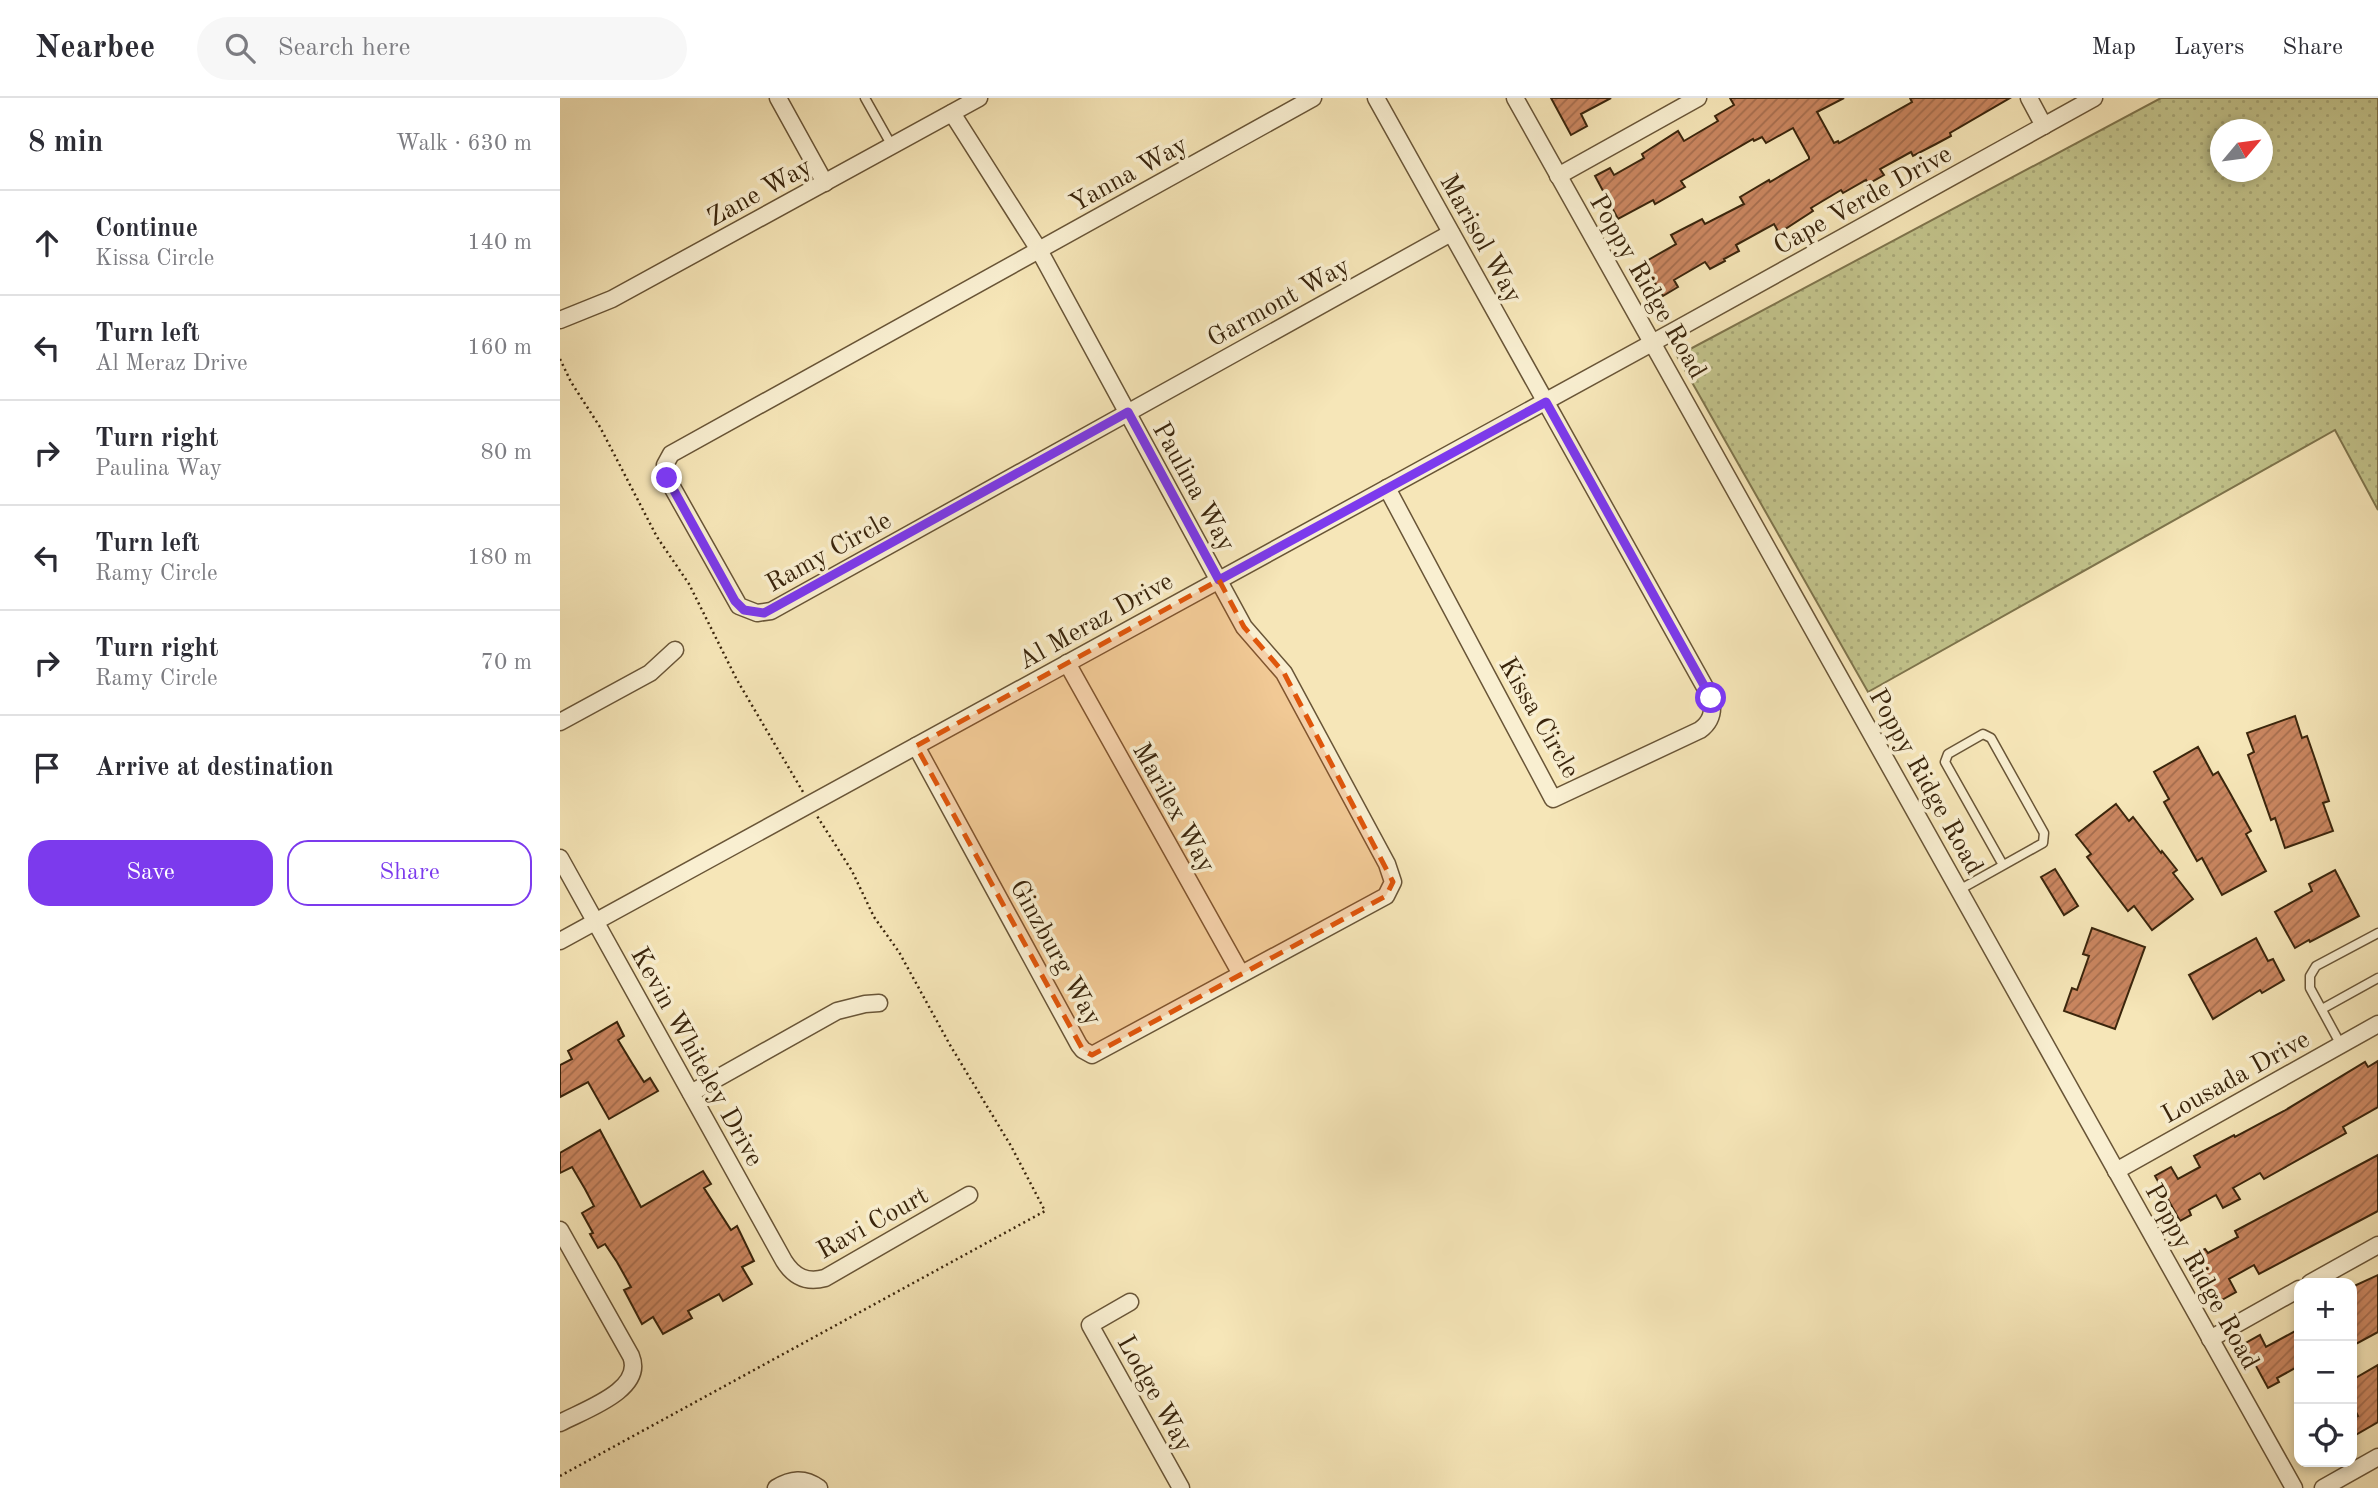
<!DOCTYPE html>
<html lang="en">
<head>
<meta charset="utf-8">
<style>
  body { margin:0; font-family:"Old Standard TT",serif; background:#f7f7f7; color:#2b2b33 }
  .controls { position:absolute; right:21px; bottom:21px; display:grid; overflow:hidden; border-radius:14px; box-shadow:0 4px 10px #0003 }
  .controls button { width:63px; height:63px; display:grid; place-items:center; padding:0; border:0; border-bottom:2px solid #e1e1e2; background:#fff; color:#2b2b33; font:35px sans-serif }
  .compass { position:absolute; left:1650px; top:21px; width:63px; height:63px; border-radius:50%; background:#fff; box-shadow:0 4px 10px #0003; rotate:61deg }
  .stop { position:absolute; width:21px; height:21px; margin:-16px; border:5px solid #7c3aed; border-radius:50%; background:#fff }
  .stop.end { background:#7c3aed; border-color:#fff; box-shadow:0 2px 7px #0008 }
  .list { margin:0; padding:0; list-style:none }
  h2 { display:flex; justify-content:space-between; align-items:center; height:91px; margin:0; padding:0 28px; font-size:30px }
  h2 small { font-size:23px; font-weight:400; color:#7c7c81 }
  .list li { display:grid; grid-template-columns:46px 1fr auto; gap:21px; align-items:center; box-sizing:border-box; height:105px; padding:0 28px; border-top:2px solid #e1e1e2 }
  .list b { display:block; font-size:26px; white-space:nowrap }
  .list p { margin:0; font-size:23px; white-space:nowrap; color:#7c7c81 }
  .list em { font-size:23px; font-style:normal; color:#7c7c81 }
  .actions { display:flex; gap:14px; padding:21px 28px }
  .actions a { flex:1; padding:16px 0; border:2px solid #7c3aed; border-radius:21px; text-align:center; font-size:24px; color:#7c3aed }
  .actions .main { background:#7c3aed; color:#fff }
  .icon { flex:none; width:38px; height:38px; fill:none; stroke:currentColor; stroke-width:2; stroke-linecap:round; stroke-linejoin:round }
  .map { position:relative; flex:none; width:1818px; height:1390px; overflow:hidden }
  header { display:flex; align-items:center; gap:42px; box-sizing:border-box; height:98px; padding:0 35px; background:#fff; border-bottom:2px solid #e1e1e2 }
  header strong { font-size:33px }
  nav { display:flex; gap:38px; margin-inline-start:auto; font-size:24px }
  .search { width:490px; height:63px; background:#f7f7f7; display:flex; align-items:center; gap:18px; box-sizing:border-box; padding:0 24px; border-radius:38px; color:#7c7c81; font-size:26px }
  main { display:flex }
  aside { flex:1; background:#fff }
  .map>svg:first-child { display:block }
  .grass { fill:url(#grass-dots); stroke:#7e744c; stroke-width:2; fill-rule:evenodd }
  .building { fill:url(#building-hatch); stroke:#3a250c; stroke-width:2 }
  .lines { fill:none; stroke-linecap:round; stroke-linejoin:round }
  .service-casing { stroke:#695537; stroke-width:11 }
  .minor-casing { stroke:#695537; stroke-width:19 }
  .path { stroke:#3a250c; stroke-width:2.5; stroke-dasharray:2 3.5; stroke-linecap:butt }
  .service { stroke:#f9efd1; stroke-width:8 }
  .minor { stroke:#f9efd1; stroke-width:16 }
  .route { stroke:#7c3aed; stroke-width:9 }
  .marked { fill:#df560c; fill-opacity:0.2; stroke:#df560c; stroke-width:5; stroke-dasharray:14 9; stroke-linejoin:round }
  .labels { text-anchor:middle; stroke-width:7; stroke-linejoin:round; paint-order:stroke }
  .street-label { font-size:26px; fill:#3a250c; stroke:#f9efd1 }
</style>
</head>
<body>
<header>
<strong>Nearbee</strong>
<div class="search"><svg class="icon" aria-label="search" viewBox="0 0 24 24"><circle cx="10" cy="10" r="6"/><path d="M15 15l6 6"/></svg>Search here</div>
<nav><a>Map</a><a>Layers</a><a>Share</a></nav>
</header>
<main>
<aside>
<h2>8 min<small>Walk · 630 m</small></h2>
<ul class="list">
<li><svg class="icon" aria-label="ahead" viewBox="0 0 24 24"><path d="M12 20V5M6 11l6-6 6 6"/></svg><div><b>Continue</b><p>Kissa Circle</p></div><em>140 m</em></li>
<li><svg class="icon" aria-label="left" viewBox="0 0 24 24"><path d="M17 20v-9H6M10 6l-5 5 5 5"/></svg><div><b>Turn left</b><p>Al Meraz Drive</p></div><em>160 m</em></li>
<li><svg class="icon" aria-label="right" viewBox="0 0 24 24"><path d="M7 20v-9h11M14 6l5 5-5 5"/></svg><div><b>Turn right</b><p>Paulina Way</p></div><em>80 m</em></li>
<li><svg class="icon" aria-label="left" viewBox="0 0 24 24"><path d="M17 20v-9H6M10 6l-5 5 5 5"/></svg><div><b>Turn left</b><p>Ramy Circle</p></div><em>180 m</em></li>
<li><svg class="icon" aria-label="right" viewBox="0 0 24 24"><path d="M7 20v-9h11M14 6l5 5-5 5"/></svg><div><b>Turn right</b><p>Ramy Circle</p></div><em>70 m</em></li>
<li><svg class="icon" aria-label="arrive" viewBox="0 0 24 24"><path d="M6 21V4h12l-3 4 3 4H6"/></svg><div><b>Arrive at destination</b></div></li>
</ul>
<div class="actions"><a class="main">Save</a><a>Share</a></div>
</aside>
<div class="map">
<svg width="1818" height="1390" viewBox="0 0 1818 1390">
  <defs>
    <pattern id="grass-dots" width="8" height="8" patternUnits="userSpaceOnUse" patternTransform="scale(1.75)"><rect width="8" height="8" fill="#c2c38b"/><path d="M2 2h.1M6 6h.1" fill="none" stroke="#a7a777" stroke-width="1.8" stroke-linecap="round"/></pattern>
    <pattern id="building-hatch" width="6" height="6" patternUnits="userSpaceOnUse" patternTransform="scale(1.75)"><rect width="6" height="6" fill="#ca8660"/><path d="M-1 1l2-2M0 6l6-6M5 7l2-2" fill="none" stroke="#a56d4e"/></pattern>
  </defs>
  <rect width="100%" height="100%" fill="#f6e6b8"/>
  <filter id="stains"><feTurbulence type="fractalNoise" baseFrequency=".00286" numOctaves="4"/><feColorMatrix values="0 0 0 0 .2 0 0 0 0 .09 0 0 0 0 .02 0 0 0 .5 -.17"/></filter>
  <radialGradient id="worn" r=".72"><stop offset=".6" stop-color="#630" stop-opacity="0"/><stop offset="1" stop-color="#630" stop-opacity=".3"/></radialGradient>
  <path class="grass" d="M1601 0H1818V412L1775 332 1308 594 1117 258ZM1660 32H1702V74H1660Z"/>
  <g class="building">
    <path d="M991 0H1051L1021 16 1027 28 1011 37Z"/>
    <path d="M1170 0H1284L1257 14 1274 45 1278 43 1279 45 1352 4 1350 0H1450L1390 35 1391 38 1376 46 1353 58 1351 54 1320 71 1324 77 1308 86 1306 82 1283 95 1281 92 1251 110 1253 113 1219 135 1214 126 1176 147 1179 153 1164 161 1165 163 1150 171 1145 164 1114 182 1118 189 1103 198 1083 165 1116 146 1111 137 1142 121 1145 126 1184 106 1180 99 1209 82 1210 84 1249 61V59L1233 30 1206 45 1202 39 1194 43 1193 41 1121 83 1125 89 1095 106 1093 102 1058 121 1035 78 1050 70 1054 77 1084 60 1082 56 1118 33 1124 43 1158 23 1155 18 1174 7Z"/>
    <path d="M1735 618 1742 640 1747 638 1755 661 1769 703 1763 705 1773 733 1725 750 1715 720 1711 722 1688 657 1694 654 1687 635Z"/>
    <path d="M1638 649 1653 677 1658 674 1670 695 1691 733 1686 736 1706 773 1662 797 1642 760 1637 763 1604 704 1609 701 1594 674Z"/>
    <path d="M1556 706 1569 723 1573 719 1601 755 1602 753 1617 772 1613 775 1633 801 1592 832 1574 808 1568 813 1527 759 1531 756 1516 737Z"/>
    <path d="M1495 771 1518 808 1504 817 1481 779Z"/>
    <path d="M1775 772 1799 818 1750 844 1749 842 1735 850 1715 814 1752 793 1749 786Z"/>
    <path d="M1532 830 1585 849 1555 931 1504 913 1512 890 1517 892 1529 858 1523 856Z"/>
    <path d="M1696 840 1708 863 1713 861 1724 882 1702 895 1700 892 1653 921 1629 877Z"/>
    <path d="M57 924 64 938 58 942 72 965 84 984 90 980 98 993 49 1021 28 984 0 999V967L12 961 8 953Z"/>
    <path d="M1818 963V1009L1783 1029 1786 1035 1704 1081 1700 1075 1673 1090 1680 1101 1663 1110 1656 1097 1629 1112 1631 1117 1620 1123 1595 1078 1611 1069 1618 1081 1640 1069 1634 1058 1674 1037 1675 1039 1724 1013 1805 964 1808 969Z"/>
    <path d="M40 1032 81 1109 143 1073 151 1086 144 1090 171 1132 177 1128 194 1163 182 1169 192 1186 163 1203 159 1196 128 1213 132 1220 103 1236 93 1219 82 1226 64 1192 71 1189 57 1164 45 1146 38 1150 30 1136 33 1135 22 1115 34 1108 25 1091 12 1069 0 1075V1055Z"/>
    <path d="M1818 1057V1113L1699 1176 1694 1167 1669 1181 1676 1194 1660 1203 1634 1156 1645 1151 1648 1155 1678 1139 1675 1133Z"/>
    <path d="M1818 1177V1234L1796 1246 1792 1240V1189Z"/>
    <path d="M1739 1231V1268L1717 1280 1719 1284 1708 1290 1684 1246 1700 1237 1706 1249Z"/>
    <path d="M1818 1267V1324L1792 1339V1321L1798 1318 1792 1306V1282Z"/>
  </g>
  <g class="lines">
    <g class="service-casing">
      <g id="service">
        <path d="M305 0 332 48"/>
        <path d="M1399 792 1483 745 1484 735 1431 640 1423 636 1388 656 1385 664 1443 767"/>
        <path d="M1762 911 1818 880"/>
        <path d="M1781 947 1750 890V878L1756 868 1818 835"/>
      </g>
    </g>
    <g class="minor-casing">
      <g id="minor">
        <path d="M218 0 265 85"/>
        <path d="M753 0 111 356 105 367 107 380 179 508 197 515 211 513 891 135"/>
        <path d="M816 0 1151 600C1154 614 1151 624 1140 632L993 701 827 390"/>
        <path d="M955 0 1734 1390"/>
        <path d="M1469 0 1484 28"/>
        <path d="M998 78 1138 0"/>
        <path d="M0 222 52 201 419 0"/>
        <path d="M507 565 681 876"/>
        <path d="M0 624 90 575 115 552"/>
        <path d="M356 648 519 947 523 952 532 957 826 798 833 784 827 766 724 575 684 529 479 152 392 15"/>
        <path d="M0 760 224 1163C234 1179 247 1185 265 1180L409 1097"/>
        <path d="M0 843 1112 234 1534 0"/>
        <path d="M131 995 277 913 305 906 319 905"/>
        <path d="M1556 1073 1818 926"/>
        <path d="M0 1132 71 1258C85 1292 24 1312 0 1325"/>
        <path d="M1750 1185 1818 1147"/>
        <path d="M570 1204 530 1227 621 1390"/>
        <path d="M1650 1241 1739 1191"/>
        <path d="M216 1390C231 1381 244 1379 259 1390"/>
        <path d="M1763 1390 1818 1359"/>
      </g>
    </g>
    <g class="path">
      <path d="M0 261 11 284 40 329 97 439 129 486 177 582 243 694"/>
      <path d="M0 1378 485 1113 451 1048 390 947 339 854 314 819 292 773 257 718"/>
    </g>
    <use href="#service" class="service"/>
    <use href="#minor" class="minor"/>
  </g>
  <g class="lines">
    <path class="route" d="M107 380 175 503 184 512 204 515 568 314 659 482 986 304 1151 600"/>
  </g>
  <path class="marked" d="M659 482 684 529 724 575 833 784 826 798 532 957 523 952 356 648Z"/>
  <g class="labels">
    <g class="street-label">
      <text transform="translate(568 75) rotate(-29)" y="9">Yanna Way</text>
      <text transform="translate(199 93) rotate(-29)" y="9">Zane Way</text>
      <text transform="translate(1302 101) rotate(-29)" y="9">Cape Verde Drive</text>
      <text transform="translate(922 140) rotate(61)" y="9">Marisol Way</text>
      <text transform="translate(1089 188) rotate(60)" y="9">Poppy Ridge Road</text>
      <text transform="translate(718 203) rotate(-29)" y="9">Garmont Way</text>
      <text transform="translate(635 388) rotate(61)" y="9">Paulina Way</text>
      <text transform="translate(268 453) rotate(-29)" y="9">Ramy Circle</text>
      <text transform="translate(535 522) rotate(-29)" y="9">Al Meraz Drive</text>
      <text transform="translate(980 619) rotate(60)" y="9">Kissa Circle</text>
      <text transform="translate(1367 683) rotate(61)" y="9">Poppy Ridge Road</text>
      <text transform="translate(615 709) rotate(61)" y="9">Marilex Way</text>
      <text transform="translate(497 854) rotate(61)" y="9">Ginzburg Way</text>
      <text transform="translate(138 958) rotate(61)" y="9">Kevin Whiteley Drive</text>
      <text transform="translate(1675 978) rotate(-29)" y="9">Lousada Drive</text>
      <text transform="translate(312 1124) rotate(-29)" y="9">Ravi Court</text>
      <text transform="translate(1643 1178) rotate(61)" y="9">Poppy Ridge Road</text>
      <text transform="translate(596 1295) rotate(61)" y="9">Lodge Way</text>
    </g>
  </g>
  <rect width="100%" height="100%" filter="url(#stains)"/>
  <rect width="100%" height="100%" fill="url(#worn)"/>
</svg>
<div class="controls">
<button>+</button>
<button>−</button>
<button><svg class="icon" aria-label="locate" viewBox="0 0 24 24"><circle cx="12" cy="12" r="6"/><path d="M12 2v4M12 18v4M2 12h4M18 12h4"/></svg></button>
</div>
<svg class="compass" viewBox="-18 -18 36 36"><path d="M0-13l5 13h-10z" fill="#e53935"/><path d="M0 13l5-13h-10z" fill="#7c7c81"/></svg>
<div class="stop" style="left:1151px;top:600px"></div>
<div class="stop end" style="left:107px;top:380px"></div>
</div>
</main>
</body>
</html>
